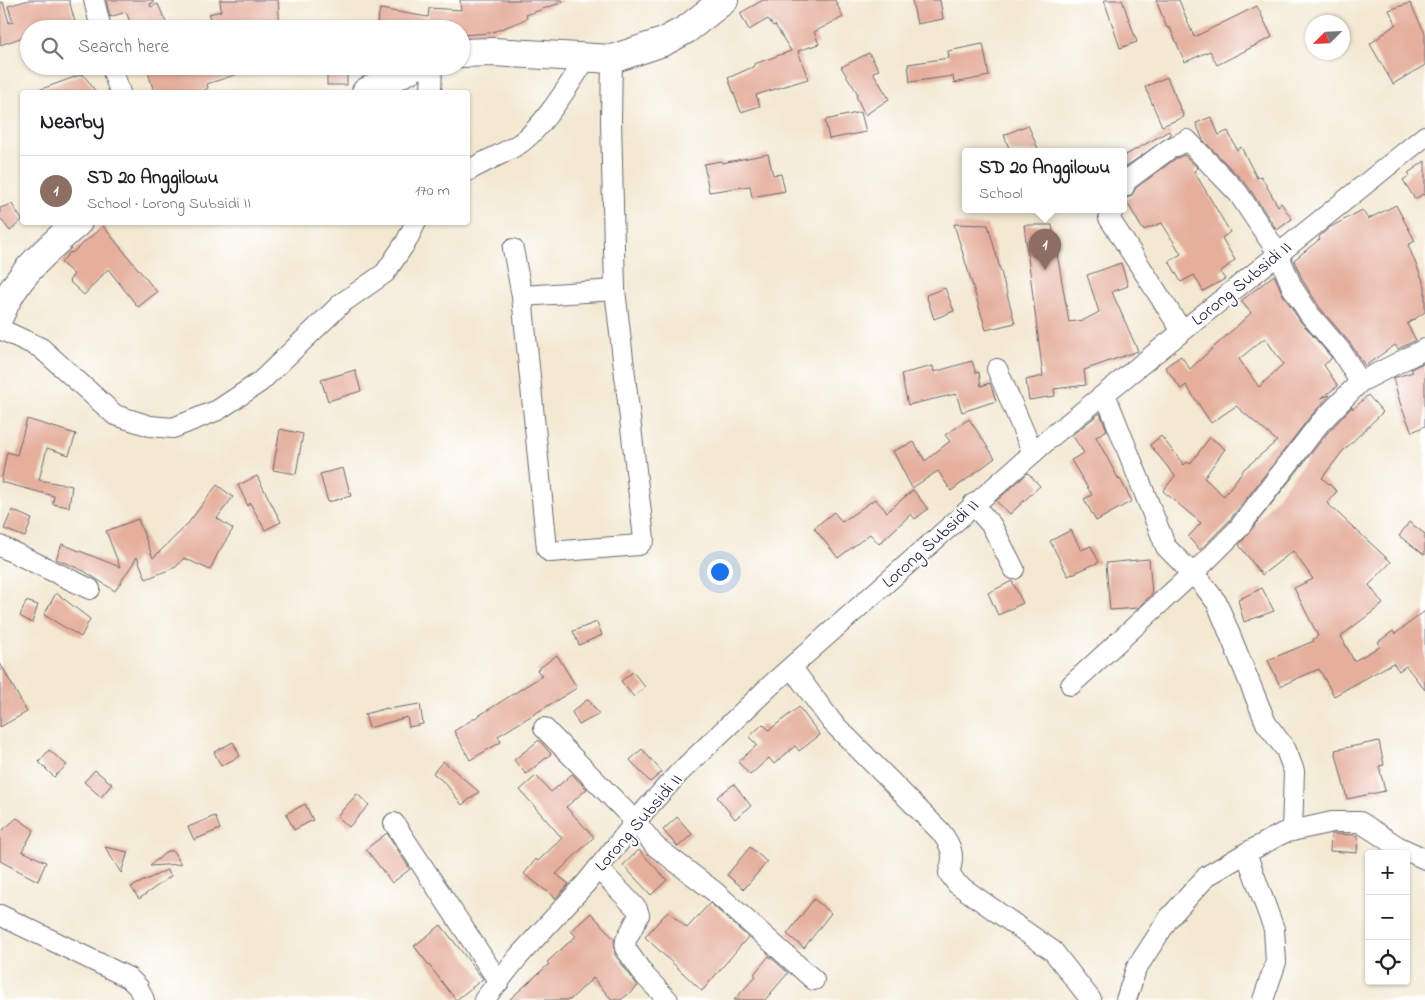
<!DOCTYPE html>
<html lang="en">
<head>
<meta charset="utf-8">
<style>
  body { margin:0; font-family:"Indie Flower",sans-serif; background:#f2f2f2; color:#202124 }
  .controls { position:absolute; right:15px; bottom:15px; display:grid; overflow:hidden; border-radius:5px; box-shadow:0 1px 4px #0004 }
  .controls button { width:45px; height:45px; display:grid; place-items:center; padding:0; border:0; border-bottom:1px solid #e0e0e0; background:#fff; color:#202124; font:25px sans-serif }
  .compass { position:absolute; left:1305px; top:15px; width:45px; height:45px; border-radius:50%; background:#fff; box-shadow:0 1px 4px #0004; rotate:246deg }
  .you { position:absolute; left:719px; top:571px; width:18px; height:18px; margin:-12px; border:4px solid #fff; border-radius:50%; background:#1a73e8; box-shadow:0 0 0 8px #1a73e833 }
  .badge { display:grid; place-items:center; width:32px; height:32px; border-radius:50%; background:#d1495b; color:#fff; font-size:16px; font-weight:700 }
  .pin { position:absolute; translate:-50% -41px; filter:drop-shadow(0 1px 2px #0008) }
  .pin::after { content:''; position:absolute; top:26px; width:18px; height:15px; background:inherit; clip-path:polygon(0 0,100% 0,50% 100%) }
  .popup { position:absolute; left:962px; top:148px; width:165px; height:65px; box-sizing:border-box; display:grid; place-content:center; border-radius:5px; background:#fff; filter:drop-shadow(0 1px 4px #0005); font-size:16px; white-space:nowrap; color:#757577 }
  .popup b { font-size:19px; color:#202124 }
  .popup::after { content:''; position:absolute; left:50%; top:100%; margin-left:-10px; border:10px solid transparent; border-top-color:#fff }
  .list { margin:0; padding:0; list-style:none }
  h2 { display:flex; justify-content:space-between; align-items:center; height:65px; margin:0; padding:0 20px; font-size:21px }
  h2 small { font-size:16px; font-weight:400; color:#757577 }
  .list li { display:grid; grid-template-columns:32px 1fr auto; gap:15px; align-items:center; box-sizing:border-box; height:70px; padding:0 20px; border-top:1px solid #e0e0e0 }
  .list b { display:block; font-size:19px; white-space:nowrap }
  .list p { margin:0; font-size:16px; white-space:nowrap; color:#757577 }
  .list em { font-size:16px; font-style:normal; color:#757577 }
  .icon { flex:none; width:28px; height:28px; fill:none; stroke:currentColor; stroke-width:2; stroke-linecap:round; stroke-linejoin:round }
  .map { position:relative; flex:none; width:1425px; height:1000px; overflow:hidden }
  .search { position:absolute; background:#fff; box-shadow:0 1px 4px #0004; left:20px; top:20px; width:450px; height:55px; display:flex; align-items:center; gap:12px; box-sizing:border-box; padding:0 18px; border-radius:28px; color:#757577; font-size:19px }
  .panel { position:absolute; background:#fff; box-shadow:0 1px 4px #0004; left:20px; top:90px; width:450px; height:135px; border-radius:5px }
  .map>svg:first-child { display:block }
  .building { fill:#e5af9c; fill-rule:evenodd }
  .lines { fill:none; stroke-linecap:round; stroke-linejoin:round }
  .street-casing { stroke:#6b6770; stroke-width:22 }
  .primary-casing { stroke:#6b6770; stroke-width:30 }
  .street { stroke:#fff; stroke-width:20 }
  .primary { stroke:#fff; stroke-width:28 }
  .labels { text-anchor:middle; stroke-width:4; stroke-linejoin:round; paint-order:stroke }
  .street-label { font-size:18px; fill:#22223b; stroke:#fff }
</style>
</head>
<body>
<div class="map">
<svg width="1425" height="1000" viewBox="0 0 1425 1000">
  <rect width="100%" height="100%" fill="#fff"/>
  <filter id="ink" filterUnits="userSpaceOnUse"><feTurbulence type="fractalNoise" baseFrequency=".02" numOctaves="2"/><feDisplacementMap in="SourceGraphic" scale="10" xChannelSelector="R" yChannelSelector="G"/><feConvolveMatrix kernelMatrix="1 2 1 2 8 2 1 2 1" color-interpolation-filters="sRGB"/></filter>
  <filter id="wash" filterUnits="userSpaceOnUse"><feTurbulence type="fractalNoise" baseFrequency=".0096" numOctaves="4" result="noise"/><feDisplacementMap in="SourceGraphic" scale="20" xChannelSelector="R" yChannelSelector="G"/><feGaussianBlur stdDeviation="1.12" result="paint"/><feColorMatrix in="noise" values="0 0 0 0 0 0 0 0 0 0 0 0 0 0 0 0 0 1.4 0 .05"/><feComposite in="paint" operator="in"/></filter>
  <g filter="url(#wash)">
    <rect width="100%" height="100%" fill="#f3e8d1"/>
    <g id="blocks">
      <g class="building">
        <path d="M29 0H69L75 22 50 29H29V35L0 45V3L3 2 9 23 13 22 8 6Z"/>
        <path d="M106 0H153V3L150 4 151 7 158 4 169 29H133L126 12 110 17Z"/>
        <path d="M220 0H278L280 29H212L209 14 221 11Z"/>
        <path d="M460 0H562L563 2 526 15 527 19 490 33 462 35V29L406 26V29H376L380 9 428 17 429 8 461 10Z"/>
        <path d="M763 0H835L843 17 814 32 819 44 798 51 808 79 756 95 760 106 741 112 728 78 755 66 754 64 791 51 775 25 773 26 768 19 749 30 740 13Z"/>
        <path d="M912 0H940L943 19 917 24Z"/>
        <path d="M1104 0H1122L1137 42 1120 48Z"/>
        <path d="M1156 0H1179L1194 37 1257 6 1272 37 1217 65 1210 51 1185 62 1170 28H1167Z"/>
        <path d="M1410 3 1425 33V65L1393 84 1370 44 1396 24 1389 10Z"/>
        <path d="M983 44 989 76 954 83 953 76 910 82 908 64 949 58 948 51Z"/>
        <path d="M869 53 879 70 873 72 889 99 865 115 856 96 858 94 841 67Z"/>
        <path d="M168 66H253V69L207 84 208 88 202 92H154L148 72Z"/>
        <rect x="327" y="66" width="20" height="19"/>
        <path d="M83 74 96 92H36V91Z"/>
        <path d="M1167 77 1184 117 1162 126 1145 87Z"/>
        <path d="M861 112 866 132 829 139 825 120Z"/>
        <path d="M1211 117 1219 135 1228 131 1237 150 1241 147 1257 178 1261 176 1278 206 1281 203 1292 219 1277 230 1247 185 1203 140 1196 123Z"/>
        <path d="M1028 125 1039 151H1010L1004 135Z"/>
        <path d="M1169 131 1171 135 1124 168V156Z"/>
        <path d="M768 154 773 175 781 174 785 191 752 197 750 186 709 192 704 164 721 161 722 163Z"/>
        <path d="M1184 155 1198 168 1194 171 1230 232 1222 238 1235 260 1220 272 1225 279 1203 291 1194 275 1181 282 1169 261 1181 254 1162 223 1143 230 1125 199 1131 196 1136 188 1175 159Z"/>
        <path d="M1425 161V196L1423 194 1415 199 1403 180 1410 175 1408 173Z"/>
        <path d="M12 204 22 220 10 231 0 218V208Z"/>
        <path d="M1396 205 1415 241 1408 245 1425 286V312L1407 324 1416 340 1398 349 1395 345 1365 366 1350 343 1320 308 1303 281 1294 260 1320 239 1319 237 1329 228 1362 210 1368 219Z"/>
        <path d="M954 224 988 225 1015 323 986 330Z"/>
        <path d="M1024 225H1052L1069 322 1084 320 1099 312 1087 275 1121 263 1128 286 1112 292 1138 351 1084 370 1086 385 1054 389 1055 396 1029 400 1026 380 1043 376Z"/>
        <path d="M103 226 157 292 138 307 108 269 84 295 69 281 74 274 61 263 70 252 72 253Z"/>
        <path d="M1274 275 1282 293 1300 321 1332 358 1324 365 1338 386 1321 398 1330 395 1310 417 1229 521 1200 550 1188 537 1201 523 1163 491 1175 476 1150 445 1161 436 1184 465 1187 462 1190 464 1210 437 1225 449 1204 478 1224 496 1244 469 1277 441 1236 406 1211 423 1186 385 1181 389 1165 367 1181 356 1190 369 1251 313 1241 301ZM1265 338 1283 364 1259 387 1239 359Z"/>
        <path d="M945 288 954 311 934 319 926 295Z"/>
        <path d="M972 361 976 373 979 372 981 386 990 383 996 401 962 412 956 394 908 405 901 374 933 366 934 372Z"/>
        <path d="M1425 362V426L1412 432 1401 406 1393 378 1413 372 1411 369Z"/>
        <path d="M355 370 361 391 328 401 321 380Z"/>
        <path d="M1368 395 1383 412 1342 452 1322 478 1337 491 1327 503 1391 562 1369 585 1383 604 1341 636 1354 661 1381 646 1378 642 1393 631 1395 634 1425 611V690L1406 666 1399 671 1393 663 1334 696 1319 669 1280 686 1268 660 1314 641 1313 639 1318 636 1294 588 1313 579 1293 551 1262 575 1239 545 1328 432 1352 407 1353 409Z"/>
        <path d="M1100 413 1107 430 1096 437 1119 480 1120 479 1132 501 1096 521 1084 499 1092 495 1071 460 1084 453 1072 435Z"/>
        <path d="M27 419 76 434 69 455 47 448 39 480 72 486 69 507 53 504 54 496 1 482 7 452 17 455Z"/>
        <path d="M969 419 995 458 951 491 938 471 912 488 893 451 914 442 925 461 950 441 945 435Z"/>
        <path d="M280 429 303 434 296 474 273 470Z"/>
        <path d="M343 468 351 496 328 502 320 474Z"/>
        <path d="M1028 473 1040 486 1010 514 996 501Z"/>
        <path d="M257 476 281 522 265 530 250 503 248 506 238 485Z"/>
        <path d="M217 485 233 497 217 518 233 529 218 553 210 570 184 558 176 567 146 579 137 557 115 591 84 571 56 559 62 544 120 567 106 531 138 519 153 558 186 526Z"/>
        <path d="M913 490 928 509 915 519 911 514 879 544 870 534 838 558 814 528 834 512 842 522 875 499 887 512Z"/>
        <path d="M12 510 32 519 25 537 4 529Z"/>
        <path d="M1409 522 1425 534V555L1399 536Z"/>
        <path d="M1071 530 1081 550 1091 546 1099 562 1068 576 1050 541Z"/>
        <path d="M1149 559 1152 594 1138 608 1110 610 1106 563Z"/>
        <path d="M1012 581 1023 603 998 615 988 593Z"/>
        <path d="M1262 588 1274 611 1244 622 1238 600Z"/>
        <path d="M56 593 90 619 81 637 44 615Z"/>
        <path d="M26 601 38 605 32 623 20 616Z"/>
        <path d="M597 622 602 635 579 645 573 631Z"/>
        <path d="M557 655 577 688 498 736 501 742 470 760 454 731 542 676 537 670Z"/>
        <path d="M0 663 27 712 0 727Z"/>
        <path d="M633 672 645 687 634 697 621 681Z"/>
        <path d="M588 699 599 714 579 725 572 712Z"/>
        <path d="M420 704 423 724 409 727 407 717 369 728 365 714 387 708 388 709Z"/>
        <path d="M799 707 820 735 799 751 795 746 774 764 769 758 750 775 738 762 757 745 749 737 763 724 769 730Z"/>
        <path d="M539 740 551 754 526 774 514 760Z"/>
        <path d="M1379 741 1384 765 1379 766 1385 791 1347 799 1335 750Z"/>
        <path d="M233 742 240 756 221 766 214 752Z"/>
        <path d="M642 749 662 772 650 782 630 760Z"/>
        <path d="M49 750 67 765 54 777 39 762Z"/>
        <path d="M443 761 479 792 462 805 446 784 433 773Z"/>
        <path d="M95 770 112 784 101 797 84 782Z"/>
        <path d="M572 774 587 789 566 807 594 837 556 874 569 884 556 898 524 874 536 859 538 861 562 838 520 790 536 776 551 792Z"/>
        <path d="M734 784 751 806 735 819 717 797Z"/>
        <path d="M357 794 369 805 349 827 337 816Z"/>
        <path d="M305 804 313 820 294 830 286 814Z"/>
        <path d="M215 816 220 829 194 840 188 827Z"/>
        <path d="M677 817 692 834 678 847 663 830Z"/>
        <path d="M17 818 34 830 22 851 46 862 38 881 0 861V832Z"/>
        <path d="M387 833 410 869 392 883 366 849Z"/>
        <path d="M1331 834 1358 835 1357 853 1330 851Z"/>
        <path d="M105 847 128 852 121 873Z"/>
        <path d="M750 847 767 862 744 889 727 875Z"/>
        <path d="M639 850 667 880 651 895 623 865Z"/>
        <path d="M167 851H173L181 864 150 866Z"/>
        <path d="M167 870 171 876 139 899 131 887Z"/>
        <path d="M814 899 831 913 804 948 787 934Z"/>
        <path d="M710 903 748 937 702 991 645 937 668 911 687 928Z"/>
        <path d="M591 913 614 939 615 955 638 986 621 1000H612L593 978 570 1000H509L549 964 547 962 576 936 571 931Z"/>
        <path d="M441 925 483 979 456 1000 414 946Z"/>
        <path d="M769 956 788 973 765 1000H734L756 976 754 974Z"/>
      </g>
    </g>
  </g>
  <g filter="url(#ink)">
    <use href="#blocks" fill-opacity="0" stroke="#6b6770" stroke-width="1"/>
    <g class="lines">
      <g class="street-casing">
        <g id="street">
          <path d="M94 0 101 29"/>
          <path d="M111 66 120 92"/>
          <path d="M431 92 432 66"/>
          <path d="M468 171C484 161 503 154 519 144 543 128 570 83 586 59"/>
          <path d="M1124 187 1126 181 1169 149 1187 140 1238 193 1278 253 1292 287 1310 315 1341 351 1360 382"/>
          <path d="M1114 209 1109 218 1182 331"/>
          <path d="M513 249 522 296 547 549 550 552 639 545 644 539 615 290 611 119 612 59"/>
          <path d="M522 296 615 290"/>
          <path d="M0 329 41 348 115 415 150 426 173 428 218 410 260 382 342 303 385 273 406 242 416 222"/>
          <path d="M997 369 1033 453"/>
          <path d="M1105 394 1166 547 1183 564 1190 574 1201 582 1217 603 1266 723 1286 750 1294 771 1292 831"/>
          <path d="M973 504 992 526 1014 569"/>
          <path d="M0 546 90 589"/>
          <path d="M792 668 832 722 940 831C952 846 955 855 949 873L957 884 1053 951 1091 1000"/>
          <path d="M1071 685 1206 561 1238 529 1319 424 1360 382 1425 349"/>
          <path d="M544 728 636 822 655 846 715 892 814 980"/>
          <path d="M394 823 499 982"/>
          <path d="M598 868 637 909 639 915 626 940 625 948 645 976 668 1000"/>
          <path d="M0 915 129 978 138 987 144 1000"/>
          <path d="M484 1000 518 957 586 883 647 808 678 774 772 684 1051 437 1425 136"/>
          <path d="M1126 1000 1136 969 1169 918 1207 876 1246 853"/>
          <path d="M1263 1000 1276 962 1274 929 1246 853 1283 833 1332 822H1360L1397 846 1425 859"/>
        </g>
      </g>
      <g class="primary-casing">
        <g id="primary">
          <path d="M461 53 493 52 612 59 663 42 687 29 724 0"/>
          <path d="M366 92 415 66"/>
          <path d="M0 315C14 277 48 249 78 222"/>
        </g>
      </g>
      <use href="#street" class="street"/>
      <use href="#primary" class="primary"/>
    </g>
  </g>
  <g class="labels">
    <g class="street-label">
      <text transform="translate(1241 283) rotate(-39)" y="6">Lorong Subsidi II</text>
      <text transform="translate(930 543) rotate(-42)" y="6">Lorong Subsidi II</text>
      <text transform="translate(638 822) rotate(-49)" y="6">Lorong Subsidi II</text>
    </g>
  </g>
</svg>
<div class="controls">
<button>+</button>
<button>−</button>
<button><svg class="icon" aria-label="locate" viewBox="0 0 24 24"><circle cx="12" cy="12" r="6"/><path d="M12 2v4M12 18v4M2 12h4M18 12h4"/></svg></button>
</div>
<svg class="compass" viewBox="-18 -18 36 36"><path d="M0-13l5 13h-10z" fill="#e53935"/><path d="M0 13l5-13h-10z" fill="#757577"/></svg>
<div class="you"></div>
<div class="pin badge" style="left:1045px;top:270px;background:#8d6e63">1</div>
<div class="popup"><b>SD 20 Anggilowu</b>School</div>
<div class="search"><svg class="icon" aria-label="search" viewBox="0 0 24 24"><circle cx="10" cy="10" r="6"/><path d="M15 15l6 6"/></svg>Search here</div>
<section class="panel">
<h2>Nearby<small></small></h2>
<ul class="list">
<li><span class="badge" style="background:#8d6e63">1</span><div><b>SD 20 Anggilowu</b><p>School · Lorong Subsidi II</p></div><em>170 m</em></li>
</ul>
</section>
</div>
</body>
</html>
